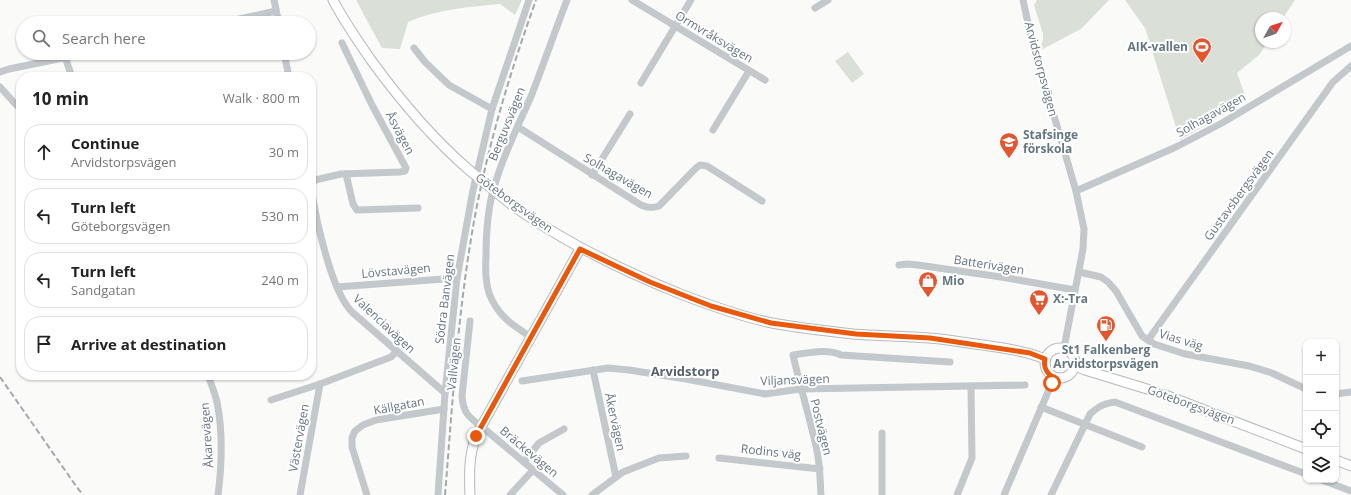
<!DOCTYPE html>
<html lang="en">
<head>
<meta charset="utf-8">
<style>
  body { margin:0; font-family:"Open Sans",sans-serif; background:#f2f2f2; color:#222 }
  .controls { position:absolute; right:12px; bottom:12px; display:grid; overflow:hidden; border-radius:8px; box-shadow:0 1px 3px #0004 }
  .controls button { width:36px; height:36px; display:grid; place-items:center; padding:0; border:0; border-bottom:1px solid #e0e0e0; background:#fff; color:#222; font:20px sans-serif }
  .compass { position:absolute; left:1255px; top:12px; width:36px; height:36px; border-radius:50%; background:#fff; box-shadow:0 1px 3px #0004; rotate:50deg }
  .stop { position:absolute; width:12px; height:12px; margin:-9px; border:3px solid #ea580c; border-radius:50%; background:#fff }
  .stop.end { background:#ea580c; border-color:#fff; box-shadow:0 1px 4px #0008 }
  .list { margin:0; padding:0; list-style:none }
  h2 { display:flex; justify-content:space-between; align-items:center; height:52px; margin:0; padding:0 16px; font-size:17px }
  h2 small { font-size:13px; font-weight:400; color:#767676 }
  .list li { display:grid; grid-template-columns:26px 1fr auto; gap:12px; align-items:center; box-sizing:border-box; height:56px; margin:0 8px 8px; padding:0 8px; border:1px solid #e0e0e0; border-radius:16px }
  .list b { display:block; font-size:15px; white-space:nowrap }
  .list p { margin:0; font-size:13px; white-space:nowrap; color:#767676 }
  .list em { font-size:13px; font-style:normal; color:#767676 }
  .icon { flex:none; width:22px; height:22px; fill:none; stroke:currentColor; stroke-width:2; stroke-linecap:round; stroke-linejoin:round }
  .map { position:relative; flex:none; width:1351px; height:495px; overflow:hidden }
  .search { position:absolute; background:#fff; box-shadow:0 1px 3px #0004; left:16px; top:16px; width:300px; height:44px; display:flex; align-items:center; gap:10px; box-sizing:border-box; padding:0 14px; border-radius:22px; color:#767676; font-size:15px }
  .panel { position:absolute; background:#fff; box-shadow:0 1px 3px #0004; left:16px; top:72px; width:300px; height:308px; border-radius:16px }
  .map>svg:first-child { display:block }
  .green { fill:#dadfd7 }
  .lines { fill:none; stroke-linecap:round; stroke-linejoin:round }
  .major-casing { stroke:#b5babe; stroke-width:11 }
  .minor { stroke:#c3c8cc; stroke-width:7 }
  .major { stroke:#fff; stroke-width:9 }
  .rail { stroke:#a2aab0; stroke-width:2; stroke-dasharray:6 3; stroke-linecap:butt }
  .major-bridge-casing { stroke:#b5babe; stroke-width:11; stroke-linecap:butt }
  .major-bridge { stroke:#fff; stroke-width:9 }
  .route { stroke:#ea580c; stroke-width:5 }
  .labels { text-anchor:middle; stroke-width:4; stroke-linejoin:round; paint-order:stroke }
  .street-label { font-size:12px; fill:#657683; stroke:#fff }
  .poi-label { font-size:12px; font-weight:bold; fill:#657683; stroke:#fff; text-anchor:start }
  .neighbourhood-label { font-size:13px; font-weight:bold; fill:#57646e; stroke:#fff }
</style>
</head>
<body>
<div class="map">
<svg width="1351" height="495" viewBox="0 0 1351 495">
  <rect width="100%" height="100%" fill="#fafaf8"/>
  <g class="green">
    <path d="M356 0H522L515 15 500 4C470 7 437 9 408 22L400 49 382 48Z"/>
    <path d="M1037 0H1109L1081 29 1039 51 1043 40V34L1034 5Z"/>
    <path d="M1125 0H1295L1283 18H1261V42H1268L1259 55 1237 73 1247 101 1180 140 1145 28Z"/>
    <path d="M848 52 864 74 852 83 835 61Z"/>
  </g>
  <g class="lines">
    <g class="major-casing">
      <g id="major">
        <path d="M333 0C344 21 357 40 371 60 400 100 431 137 469 170"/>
        <path d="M512 205C565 243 623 271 683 295 712 306 742 317 772 323 799 328 826 331 853 334 878 336 904 336 929 338 947 339 965 343 983 345 1004 348 1025 351 1045 359"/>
        <circle cx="1060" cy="363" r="15"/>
        <path d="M1075 366 1085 370 1160 393 1306 449"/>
        <path d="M1336 460 1351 466"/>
        <path d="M470 495C469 474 469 455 476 436L580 249"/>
      </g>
    </g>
    <g class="minor">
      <path d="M274 0 279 23"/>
      <path d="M632 0 765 80"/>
      <path d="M1023 0 1031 37 1076 191 1084 229 1083 249 1064 348"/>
      <path d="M815 8 828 0"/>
      <path d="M221 23 276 11"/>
      <path d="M414 48 425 62 449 85 492 109 473 190 457 278 445 393 438 495"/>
      <path d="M284 53 289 77"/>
      <path d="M65 57 72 77"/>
      <path d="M0 72 9 69 87 53"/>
      <path d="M641 83 691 0"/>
      <path d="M0 87 21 110"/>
      <path d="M492 109 529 0"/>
      <path d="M518 127 641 205C648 208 652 208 659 206L696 168 700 165 707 166 762 201"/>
      <path d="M713 130 749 71"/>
      <path d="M346 174 353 204 357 210 418 208"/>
      <path d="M592 175 630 114"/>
      <path d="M311 181 341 174 400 172 405 171 406 168 372 105 342 43"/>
      <path d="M311 188C316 219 331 291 352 312L445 393"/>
      <path d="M1076 191 1176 147 1222 123 1351 46"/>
      <path d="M899 265 907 264 918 265 1001 277 1075 290"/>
      <path d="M1079 272 1101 277 1108 282 1116 291 1142 336 1154 344 1185 354 1249 366 1272 373 1306 389"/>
      <path d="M337 287 457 278"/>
      <path d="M470 321 462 396C463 412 468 417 481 426L563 495"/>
      <path d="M531 337C515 327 501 318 492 300 485 287 485 271 486 256 486 231 488 204 496 181 505 151 520 122 532 94 544 63 555 31 567 0"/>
      <path d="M1148 340 1333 82 1351 66"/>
      <path d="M593 370 616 477"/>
      <path d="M208 375C211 384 215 393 217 402 223 432 222 464 218 495"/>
      <path d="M522 381 608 368 629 370 686 379 765 394 800 389 1025 385"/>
      <path d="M1336 394 1351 392"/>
      <path d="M271 400 320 384 391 357 397 351"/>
      <path d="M1041 407 1142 447"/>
      <path d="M719 458 820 469"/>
      <path d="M524 462 539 443 564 429"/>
      <path d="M1322 480 1351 491"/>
      <path d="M300 495 320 384"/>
      <path d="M367 495 352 447V438L355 431 363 425 376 420 444 409"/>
      <path d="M510 495 533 470"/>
      <path d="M592 495 623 472 659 458 686 456"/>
      <path d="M821 495C820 479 820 462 816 446 809 415 800 386 793 355 808 353 827 348 841 355L950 362"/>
      <path d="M882 495V433"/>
      <path d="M957 495 972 458 971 387"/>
      <path d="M1004 495 1054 378"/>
      <path d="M1051 495 1090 414C1098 407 1104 403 1115 402L1306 474"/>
    </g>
    <use href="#major" class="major"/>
    <g class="rail">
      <path d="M0 377 76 486 83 495"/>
      <path d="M445 495C452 410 457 324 471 239 484 158 508 78 536 0"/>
    </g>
    <g class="major-bridge-casing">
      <path id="major-bridge" d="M469 170 512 205"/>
    </g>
    <use href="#major-bridge" class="major-bridge"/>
  </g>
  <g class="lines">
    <path class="route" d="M476 436 580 249 650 282 711 306 771 323 856 334 930 338 1030 353 1045 359C1043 367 1047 374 1054 378L1052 383"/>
  </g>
  <defs>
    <g id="stadium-pin" transform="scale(1)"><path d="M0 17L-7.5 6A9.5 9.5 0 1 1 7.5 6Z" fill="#e4572e" stroke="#fff"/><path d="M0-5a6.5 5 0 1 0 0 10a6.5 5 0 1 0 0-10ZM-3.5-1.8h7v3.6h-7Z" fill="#fff"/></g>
    <g id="school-pin" transform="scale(1)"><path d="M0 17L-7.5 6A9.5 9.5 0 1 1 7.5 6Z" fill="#e4572e" stroke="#fff"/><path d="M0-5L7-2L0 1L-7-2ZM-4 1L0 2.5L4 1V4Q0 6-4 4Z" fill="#fff"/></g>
    <g id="shop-pin" transform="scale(1)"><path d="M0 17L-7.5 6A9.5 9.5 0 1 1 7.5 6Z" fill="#e4572e" stroke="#fff"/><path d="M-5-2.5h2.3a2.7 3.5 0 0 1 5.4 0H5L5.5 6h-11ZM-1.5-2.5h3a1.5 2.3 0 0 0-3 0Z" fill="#fff"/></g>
    <g id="supermarket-pin" transform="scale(1)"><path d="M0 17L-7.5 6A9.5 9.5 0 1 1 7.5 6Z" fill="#e4572e" stroke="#fff"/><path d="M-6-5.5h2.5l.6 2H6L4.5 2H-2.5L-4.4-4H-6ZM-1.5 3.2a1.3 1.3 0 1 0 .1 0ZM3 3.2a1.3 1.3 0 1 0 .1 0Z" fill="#fff"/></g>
    <g id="fuel-pin" transform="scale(1)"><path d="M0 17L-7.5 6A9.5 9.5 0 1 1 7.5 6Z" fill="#e4572e" stroke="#fff"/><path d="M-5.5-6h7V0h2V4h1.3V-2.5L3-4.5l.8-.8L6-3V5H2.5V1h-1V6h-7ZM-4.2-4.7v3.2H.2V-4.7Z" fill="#fff"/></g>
  </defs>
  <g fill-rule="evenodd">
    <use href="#stadium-pin" x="1202" y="47"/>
    <use href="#school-pin" x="1009" y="142"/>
    <use href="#shop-pin" x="928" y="281"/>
    <use href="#supermarket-pin" x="1039" y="299"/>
    <use href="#fuel-pin" x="1106" y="325"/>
  </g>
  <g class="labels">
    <g class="street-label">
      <text transform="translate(714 37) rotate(31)" y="4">Ormvråksvägen</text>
      <text transform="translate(1041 69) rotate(75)" y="4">Arvidstorpsvägen</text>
      <text transform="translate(1211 115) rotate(-29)" y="4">Solhagavägen</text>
      <text transform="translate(507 124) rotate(-68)" y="4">Berguvsvägen</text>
      <text transform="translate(400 133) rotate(62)" y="4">Åsvägen</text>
      <text transform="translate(618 176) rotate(30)" y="4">Solhagavägen</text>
      <text transform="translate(1239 195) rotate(-54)" y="4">Gustavsbergsvägen</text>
      <text transform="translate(514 203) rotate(36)" y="4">Göteborgsvägen</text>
      <text transform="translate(989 265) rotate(9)" y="4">Batterivägen</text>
      <text transform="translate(396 271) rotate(-5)" y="4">Lövstavägen</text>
      <text transform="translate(445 299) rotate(-83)" y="4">Södra Banvägen</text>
      <text transform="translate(384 324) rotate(43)" y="4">Valenciavägen</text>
      <text transform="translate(1181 340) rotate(17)" y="4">Vias väg</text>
      <text transform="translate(454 364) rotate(-84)" y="4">Vallvägen</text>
      <text transform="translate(795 380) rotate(-2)" y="4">Viljansvägen</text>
      <text transform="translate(1191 405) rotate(20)" y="4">Göteborgsvägen</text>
      <text transform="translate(399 406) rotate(-11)" y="4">Källgatan</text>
      <text transform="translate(615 422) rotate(78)" y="4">Åkervägen</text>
      <text transform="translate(821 427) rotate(76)" y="4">Postvägen</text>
      <text transform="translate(207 435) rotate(-94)" y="4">Åkarevägen</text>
      <text transform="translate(299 438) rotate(-80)" y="4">Västervägen</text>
      <text transform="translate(529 452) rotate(40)" y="4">Bräckevägen</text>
      <text transform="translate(771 452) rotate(6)" y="4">Rodins väg</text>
    </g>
    <g class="poi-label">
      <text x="1188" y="51" text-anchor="end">AIK-vallen</text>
      <text x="1023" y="139">Stafsinge<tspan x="1023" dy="14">förskola</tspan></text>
      <text x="942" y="285">Mio</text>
      <text x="1053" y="303">X:-Tra</text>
      <text x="1106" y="354" text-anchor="middle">St1 Falkenberg<tspan x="1106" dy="14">Arvidstorpsvägen</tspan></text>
    </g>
    <g class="neighbourhood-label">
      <text x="685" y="376">Arvidstorp</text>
    </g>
  </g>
</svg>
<div class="controls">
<button>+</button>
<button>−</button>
<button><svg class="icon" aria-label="locate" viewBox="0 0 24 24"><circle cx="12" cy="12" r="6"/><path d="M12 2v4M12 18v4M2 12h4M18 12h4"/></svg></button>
<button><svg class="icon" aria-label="layers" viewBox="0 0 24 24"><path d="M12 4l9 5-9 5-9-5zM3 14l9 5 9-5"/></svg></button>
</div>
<svg class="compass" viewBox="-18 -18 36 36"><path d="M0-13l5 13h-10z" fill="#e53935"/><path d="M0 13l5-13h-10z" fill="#767676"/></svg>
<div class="stop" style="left:1052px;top:383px"></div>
<div class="stop end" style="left:476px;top:436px"></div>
<div class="search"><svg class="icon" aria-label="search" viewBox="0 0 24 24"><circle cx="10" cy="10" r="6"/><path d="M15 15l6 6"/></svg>Search here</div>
<section class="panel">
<h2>10 min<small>Walk · 800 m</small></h2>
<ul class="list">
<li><svg class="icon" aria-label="ahead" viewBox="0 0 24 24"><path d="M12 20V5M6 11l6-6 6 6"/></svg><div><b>Continue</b><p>Arvidstorpsvägen</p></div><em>30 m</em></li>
<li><svg class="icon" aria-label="left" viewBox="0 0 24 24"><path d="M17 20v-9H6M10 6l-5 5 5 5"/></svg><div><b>Turn left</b><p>Göteborgsvägen</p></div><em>530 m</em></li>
<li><svg class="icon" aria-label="left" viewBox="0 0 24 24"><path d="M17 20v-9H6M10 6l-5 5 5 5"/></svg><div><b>Turn left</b><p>Sandgatan</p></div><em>240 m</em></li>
<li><svg class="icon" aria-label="arrive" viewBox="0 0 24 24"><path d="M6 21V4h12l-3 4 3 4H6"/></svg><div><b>Arrive at destination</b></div></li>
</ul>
</section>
</div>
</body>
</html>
